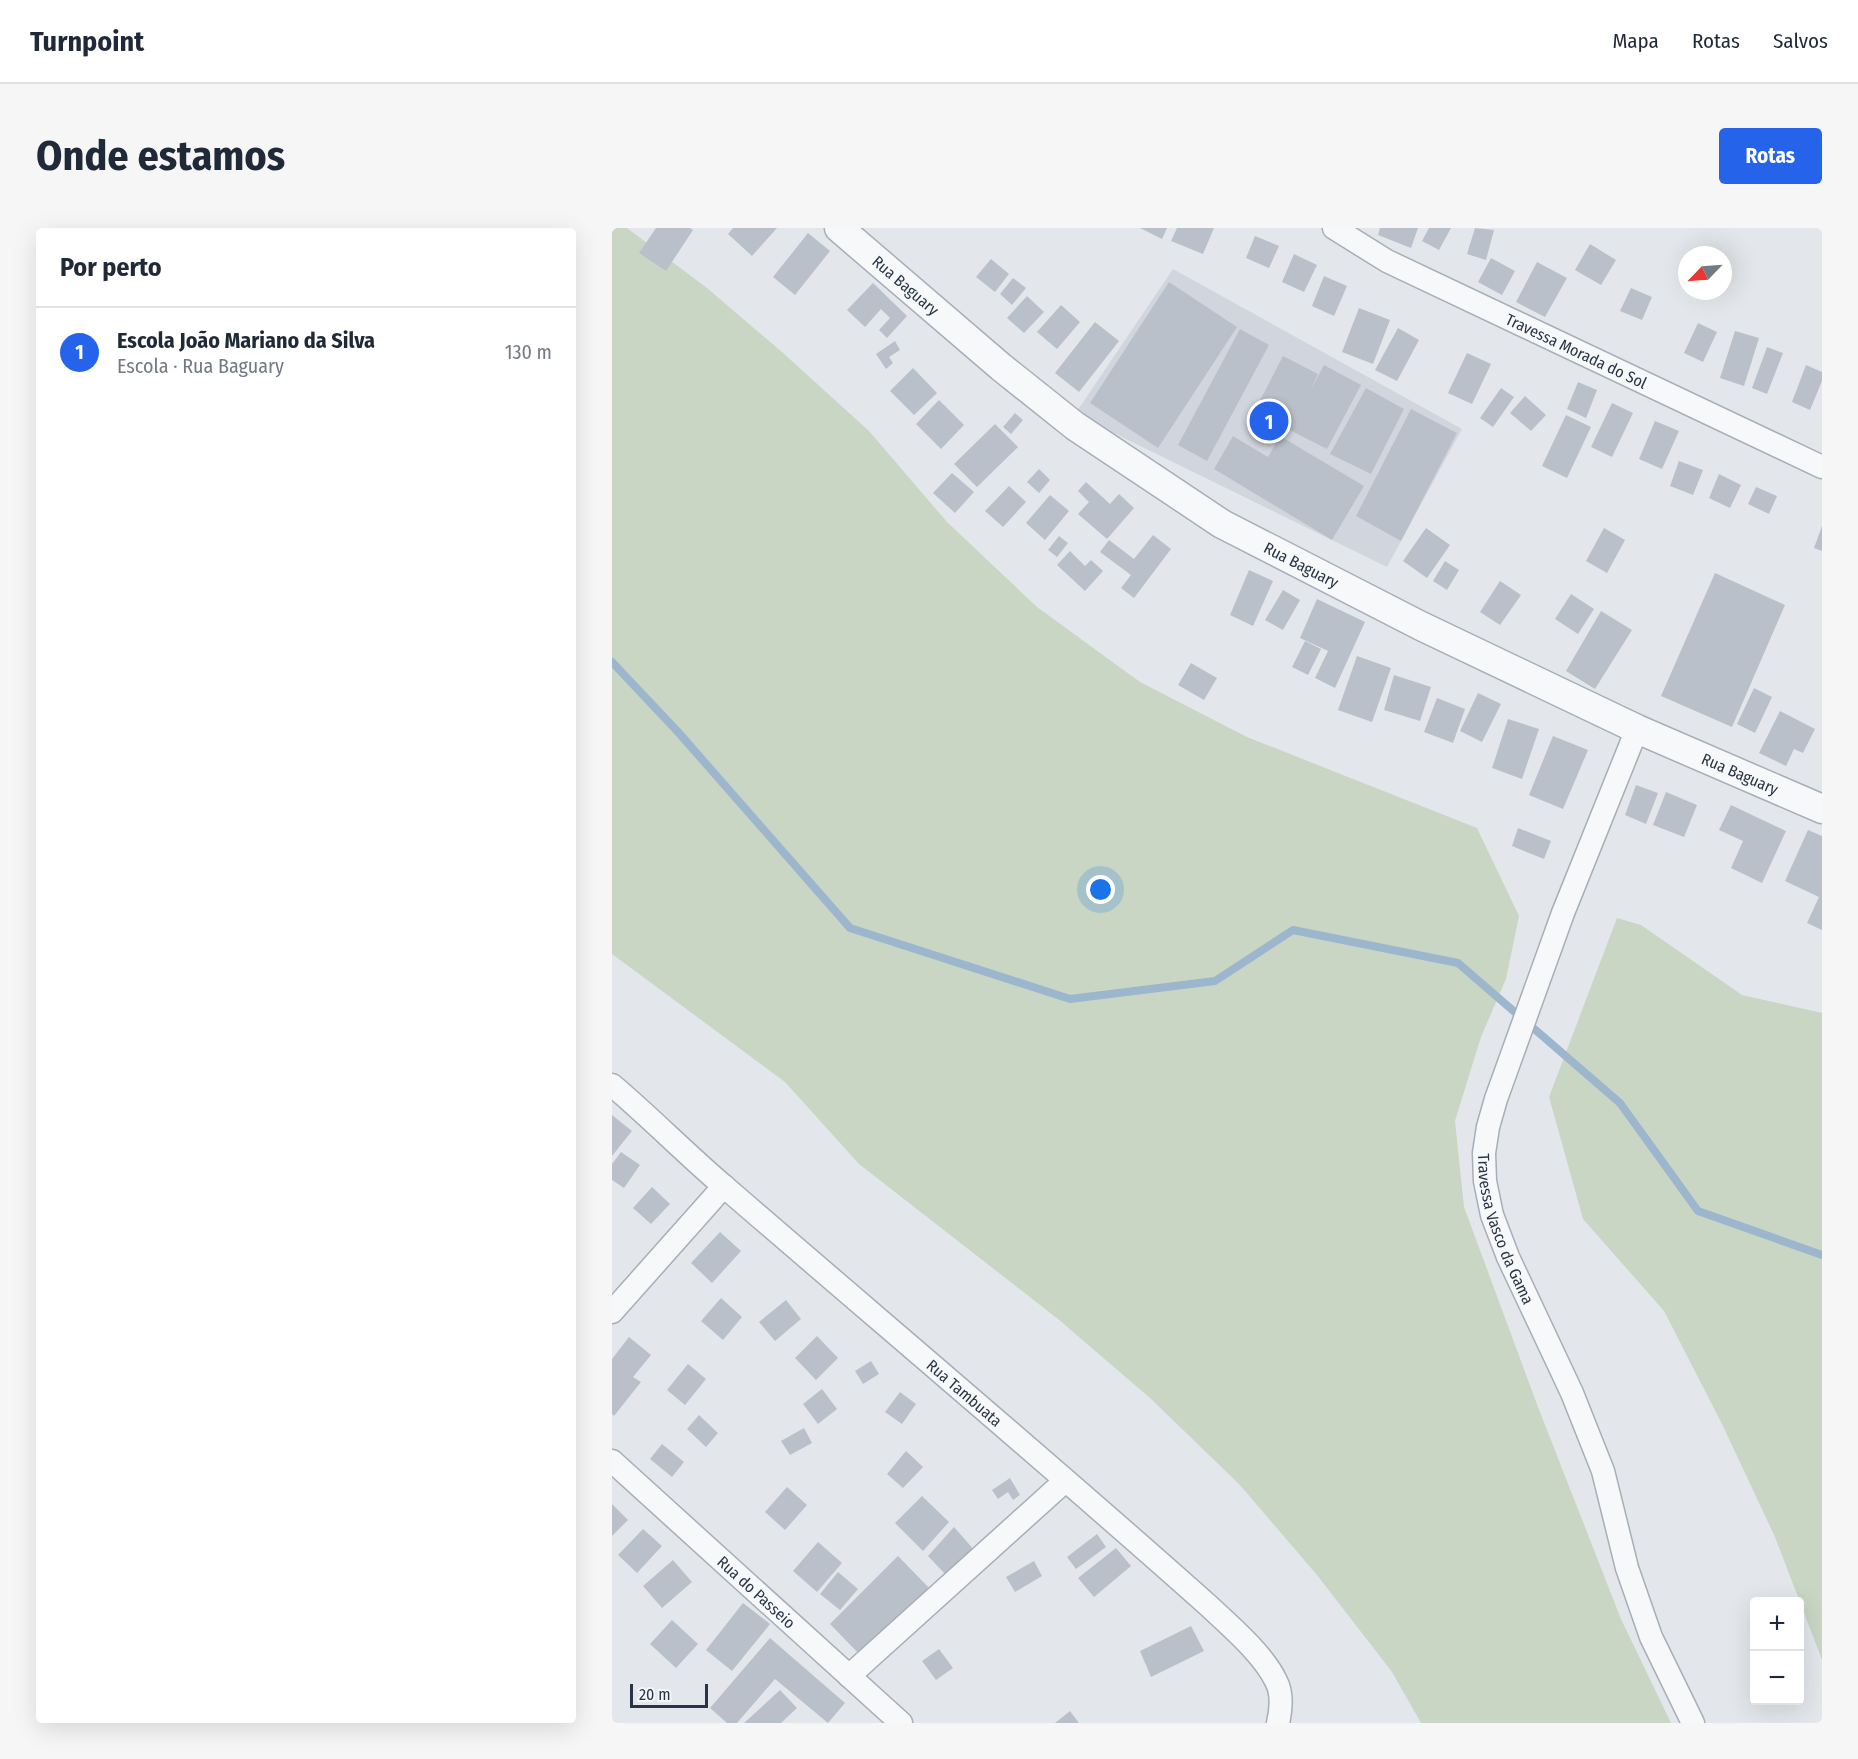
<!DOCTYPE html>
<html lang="pt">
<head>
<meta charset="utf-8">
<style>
  body { margin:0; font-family:"Fira Sans Condensed",sans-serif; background:#f6f6f7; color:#1f2937 }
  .controls { position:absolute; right:18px; bottom:18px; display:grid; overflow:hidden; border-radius:6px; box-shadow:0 6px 24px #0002 }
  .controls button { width:54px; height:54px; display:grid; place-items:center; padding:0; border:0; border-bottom:2px solid #e0e1e3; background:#fff; color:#1f2937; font:30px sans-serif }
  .compass { position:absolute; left:1066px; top:18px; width:54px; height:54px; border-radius:50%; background:#fff; box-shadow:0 6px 24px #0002; rotate:245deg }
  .scale { position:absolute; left:18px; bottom:15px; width:78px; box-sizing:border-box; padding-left:6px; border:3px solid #293546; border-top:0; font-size:16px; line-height:21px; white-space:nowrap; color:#293546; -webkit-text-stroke:4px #f3f6f9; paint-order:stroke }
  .you { position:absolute; left:489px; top:662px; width:21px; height:21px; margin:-15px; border:4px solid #fff; border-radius:50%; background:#1a73e8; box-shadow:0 0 0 9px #1a73e833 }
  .badge { display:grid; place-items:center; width:39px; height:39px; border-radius:50%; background:#2563eb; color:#fff; font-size:20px; font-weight:700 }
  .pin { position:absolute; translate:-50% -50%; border:3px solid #fff; box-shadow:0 2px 6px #0006 }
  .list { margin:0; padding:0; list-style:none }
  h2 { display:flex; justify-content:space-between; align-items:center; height:78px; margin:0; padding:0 24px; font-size:26px }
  h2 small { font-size:20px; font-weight:400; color:#747a83 }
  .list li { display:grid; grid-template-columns:39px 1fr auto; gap:18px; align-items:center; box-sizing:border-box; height:90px; padding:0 24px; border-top:2px solid #e0e1e3 }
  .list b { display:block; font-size:22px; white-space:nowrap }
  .list p { margin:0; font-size:20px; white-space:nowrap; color:#747a83 }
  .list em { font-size:20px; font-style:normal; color:#747a83 }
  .map { position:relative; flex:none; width:1210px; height:1495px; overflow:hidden; border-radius:6px }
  header { display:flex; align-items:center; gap:36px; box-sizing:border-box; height:84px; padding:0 30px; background:#fff; border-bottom:2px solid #e0e1e3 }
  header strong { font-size:28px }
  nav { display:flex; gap:33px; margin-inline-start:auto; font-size:21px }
  .intro { display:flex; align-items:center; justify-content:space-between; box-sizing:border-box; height:144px; padding:0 36px }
  h1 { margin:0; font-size:42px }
  .button { padding:15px 27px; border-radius:6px; background:#2563eb; color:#fff; font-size:21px; font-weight:700 }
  main { display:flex; gap:36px; padding:0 36px }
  aside { flex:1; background:#fff; border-radius:6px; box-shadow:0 6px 24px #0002 }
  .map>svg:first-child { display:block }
  .built { fill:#d1d6de }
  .green { fill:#c9d6c4 }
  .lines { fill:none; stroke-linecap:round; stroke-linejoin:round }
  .stream { stroke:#9cb6ce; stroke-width:8 }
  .building { fill:#bac0ca }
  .minor-casing { stroke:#a7aeb7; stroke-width:25 }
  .tertiary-casing { stroke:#a7aeb7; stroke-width:31 }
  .minor { stroke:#f6f8fa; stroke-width:22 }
  .tertiary { stroke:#f6f8fa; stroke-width:28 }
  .labels { text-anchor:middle; stroke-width:4.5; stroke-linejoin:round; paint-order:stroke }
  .street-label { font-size:16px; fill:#293546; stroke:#f3f6f9 }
</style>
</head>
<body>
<header>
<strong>Turnpoint</strong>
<nav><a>Mapa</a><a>Rotas</a><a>Salvos</a></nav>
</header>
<div class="intro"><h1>Onde estamos</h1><a class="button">Rotas</a></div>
<main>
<aside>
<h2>Por perto<small></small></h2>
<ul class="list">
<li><span class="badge">1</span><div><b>Escola João Mariano da Silva</b><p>Escola · Rua Baguary</p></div><em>130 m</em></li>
</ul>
</aside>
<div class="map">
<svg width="1210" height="1495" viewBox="0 0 1210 1495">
  <rect width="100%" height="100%" fill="#e3e7ec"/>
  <path class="built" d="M561 41 850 201 775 339 463 186Z"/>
  <g class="green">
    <path d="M0 0H15L95 60 170 124 257 203 335 294 425 379 528 454 635 509 865 600 907 688 894 751 869 809 843 893 852 979 926 1179 1009 1391 1059 1495H809L780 1444 705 1347 627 1256 538 1170 446 1091 247 936 173 854 0 726Z"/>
    <path d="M1005 690 1029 697 1130 767 1210 785V1432L1163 1309 1110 1196 1052 1083 971 991 937 869Z"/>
  </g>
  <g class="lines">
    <path class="stream" d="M0 434 66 504 238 700 458 771 603 753 681 702 846 735 1008 875 1086 983 1210 1027"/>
  </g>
  <g class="building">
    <path d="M44 0H78L81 2 54 43 27 25Z"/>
    <path d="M121 0H165L140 28 116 6Z"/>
    <path d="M528 0H555L550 11Z"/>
    <path d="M565 0H602L591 26 559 13Z"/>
    <path d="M768 0H806L799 20 766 7Z"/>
    <path d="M817 0H839L827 22 810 13Z"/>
    <path d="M863 0 882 2 874 32 855 26Z"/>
    <path d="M196 5 218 23 183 67 161 49Z"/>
    <path d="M643 8 667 18 657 40 634 30Z"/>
    <path d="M978 16 1004 32 989 57 963 42Z"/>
    <path d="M682 26 705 37 692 64 670 54Z"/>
    <path d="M879 30 903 43 890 67 866 54Z"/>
    <path d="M379 31 397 46 383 64 364 49Z"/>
    <path d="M925 34 955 50 933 89 904 74Z"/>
    <path d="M712 48 735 58 722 88 700 78Z"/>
    <path d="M401 50 414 60 400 77 388 66Z"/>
    <path d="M557 54 625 99 546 220 478 175Z"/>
    <path d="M261 55 295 88 275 110 267 102 278 90 269 81 253 99 235 82Z"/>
    <path d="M1019 60 1040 69 1030 92 1008 83Z"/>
    <path d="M415 68 432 84 412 105 395 90Z"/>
    <path d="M449 77 468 94 445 121 425 104Z"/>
    <path d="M747 80 778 92 761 136 730 124Z"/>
    <path d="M483 94 507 113 467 164 443 145Z"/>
    <path d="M1086 95 1105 104 1091 134 1072 125Z"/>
    <path d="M786 100 807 112 785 153 763 142Z"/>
    <path d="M628 101 657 117 595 233 566 217Z"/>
    <path d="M1123 103 1147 110 1132 158 1108 150Z"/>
    <path d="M283 113 288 122 277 129 281 135 274 141 264 126Z"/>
    <path d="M1155 119 1171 125 1155 166 1140 160Z"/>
    <path d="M855 125 879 136 860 176 836 165Z"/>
    <path d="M671 128 706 146 698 163 712 137 749 157 715 221 642 184Z"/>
    <path d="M1194 137 1210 144V153L1198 182 1180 174Z"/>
    <path d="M301 140 325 165 302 187 278 163Z"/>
    <path d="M966 154 985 162 974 190 955 181Z"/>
    <path d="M754 160 792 181 759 246 718 226Z"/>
    <path d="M889 160 902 169 881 199 868 190Z"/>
    <path d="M913 168 934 187 919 203 898 185Z"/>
    <path d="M327 172 352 197 329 221 304 196Z"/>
    <path d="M1000 175 1021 185 1000 229 979 219Z"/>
    <path d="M799 181 845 205 789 313 744 288Z"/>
    <path d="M403 185 411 192 399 206 391 199Z"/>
    <path d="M954 187 979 199 955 250 930 238Z"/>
    <path d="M1043 193 1067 203 1050 241 1027 231Z"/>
    <path d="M383 196 406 219 365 259 342 236Z"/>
    <path d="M621 208 656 229 668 208 752 258 720 312 602 241Z"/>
    <path d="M1067 233 1091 242 1081 267 1058 258Z"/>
    <path d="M427 241 438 252 427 265 415 254Z"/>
    <path d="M340 245 362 264 343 285 321 265Z"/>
    <path d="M1107 246 1129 257 1118 280 1097 270Z"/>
    <path d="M474 254 498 276 507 266 522 280 495 311 466 286 477 274 466 263Z"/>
    <path d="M397 258 414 274 391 299 373 283Z"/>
    <path d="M1144 259 1165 268 1157 286 1136 276Z"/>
    <path d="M438 267 457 283 433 312 414 295Z"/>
    <path d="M1210 298V323L1202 320Z"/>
    <path d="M814 300 838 317 815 350 791 333Z"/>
    <path d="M992 300 1013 312 995 345 974 333Z"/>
    <path d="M541 307 559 321 522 370 509 360 519 347 488 324 497 312 522 331Z"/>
    <path d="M447 308 456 315 445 329 436 322Z"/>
    <path d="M458 323 473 338 479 332 491 343 473 363 445 337Z"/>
    <path d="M833 333 847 342 835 362 821 353Z"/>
    <path d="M637 342 661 353 641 398 618 387Z"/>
    <path d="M1103 345 1173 377 1120 499 1049 468Z"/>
    <path d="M888 353 909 367 888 397 868 384Z"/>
    <path d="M671 362 688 372 671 402 653 392Z"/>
    <path d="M959 366 982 381 966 406 943 391Z"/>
    <path d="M705 371 753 394 723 460 703 450 716 423 688 410Z"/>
    <path d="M989 383 1020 402 983 461 954 443Z"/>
    <path d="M693 413 709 421 696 447 680 439Z"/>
    <path d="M745 428 779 440 760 494 726 482Z"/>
    <path d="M579 435 605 450 592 472 566 457Z"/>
    <path d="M782 447 819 459 808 493 772 482Z"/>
    <path d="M1142 460 1160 469 1143 505 1125 496Z"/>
    <path d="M866 465 889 476 870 514 848 503Z"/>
    <path d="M825 470 853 481 841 515 812 504Z"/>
    <path d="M1168 483 1203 501 1191 525 1182 521 1174 538 1147 525Z"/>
    <path d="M896 491 927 501 910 551 880 540Z"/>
    <path d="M941 508 976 522 951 581 917 567Z"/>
    <path d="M1024 557 1046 565 1034 596 1013 587Z"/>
    <path d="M1054 564 1085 577 1072 609 1041 597Z"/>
    <path d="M1119 577 1174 603 1150 655 1119 640 1131 613 1107 602Z"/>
    <path d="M906 600 939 613 932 631 900 618Z"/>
    <path d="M1196 602 1210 608V702L1195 695 1207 669 1173 653Z"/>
    <path d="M0 887 20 903 0 928Z"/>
    <path d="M9 924 28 937 12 960 0 952V936Z"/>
    <path d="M40 959 58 976 39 996 21 980Z"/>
    <path d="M108 1004 129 1023 100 1055 79 1035Z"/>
    <path d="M109 1070 130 1089 111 1112 89 1093Z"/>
    <path d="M174 1072 189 1091 163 1113 147 1094Z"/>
    <path d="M205 1108 226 1130 204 1152 183 1130Z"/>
    <path d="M17 1109 39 1127 21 1149 29 1154 2 1188 0 1186V1131Z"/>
    <path d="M259 1133 267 1146 251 1156 243 1143Z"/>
    <path d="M76 1136 94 1151 73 1177 55 1162Z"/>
    <path d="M210 1161 225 1181 206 1196 191 1176Z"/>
    <path d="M288 1164 304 1176 290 1196 273 1184Z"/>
    <path d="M87 1187 106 1205 94 1219 75 1201Z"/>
    <path d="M192 1200 200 1215 178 1227 169 1213Z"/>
    <path d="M50 1216 72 1234 60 1249 38 1231Z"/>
    <path d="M294 1223 311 1239 291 1260 275 1246Z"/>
    <path d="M398 1250 408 1267 401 1272 396 1264 386 1271 380 1262Z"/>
    <path d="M175 1259 195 1277 173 1302 153 1284Z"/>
    <path d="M310 1268 337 1294 311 1323 283 1295Z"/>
    <path d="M0 1276 16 1292 0 1308Z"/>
    <path d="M342 1299 363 1323 337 1350 316 1328Z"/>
    <path d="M31 1301 50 1318 25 1345 6 1327Z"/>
    <path d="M485 1306 494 1319 464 1341 455 1329Z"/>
    <path d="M206 1314 230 1335 205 1364 181 1343Z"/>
    <path d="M504 1320 519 1338 482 1369 466 1350Z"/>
    <path d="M286 1328 319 1362 251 1430 218 1396Z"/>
    <path d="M61 1332 80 1354 50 1380 31 1358Z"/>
    <path d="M422 1333 430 1348 403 1364 394 1349Z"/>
    <path d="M226 1344 246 1361 228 1382 208 1366Z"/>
    <path d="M131 1375 158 1396 120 1443 94 1422Z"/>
    <path d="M60 1392 86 1416 64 1440 38 1416Z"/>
    <path d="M579 1398 592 1423 539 1449 528 1423Z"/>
    <path d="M158 1410 233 1475 216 1495 163 1451 125 1495H115L98 1480Z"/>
    <path d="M327 1421 341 1440 324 1452 310 1433Z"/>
    <path d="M168 1462 185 1480 169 1495H132Z"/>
    <path d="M458 1483 467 1495H443Z"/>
  </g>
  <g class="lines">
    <g class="minor-casing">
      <g id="minor">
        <path id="s1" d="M722 0 775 33 1210 239"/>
        <path id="s2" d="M1025 501 951 685 884 871 876 899 872 925 873 953 880 987 896 1029 960 1165 991 1243 1015 1340 1039 1409 1081 1495"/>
        <path id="s3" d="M0 857C39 890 75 927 114 960 276 1100 439 1237 598 1379 620 1400 651 1426 664 1453 671 1466 669 1482 666 1495"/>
        <path d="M0 1084 112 958"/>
        <path id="s4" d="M0 1233 289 1495"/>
        <path d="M237 1448 453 1253"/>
      </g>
    </g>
    <g class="tertiary-casing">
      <g id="tertiary">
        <path id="s5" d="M227 0 389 139 463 198 610 296 809 398 1025 501 1210 581"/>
      </g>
    </g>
    <use href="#minor" class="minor"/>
    <use href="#tertiary" class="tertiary"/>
  </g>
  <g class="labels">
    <g class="street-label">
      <text dy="6" stroke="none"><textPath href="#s5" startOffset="88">Rua Baguary</textPath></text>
      <text dy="6" stroke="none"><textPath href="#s1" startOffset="272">Travessa Morada do Sol</textPath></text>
      <text dy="6" stroke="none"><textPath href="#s5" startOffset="574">Rua Baguary</textPath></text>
      <text dy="6" stroke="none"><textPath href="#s5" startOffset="1060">Rua Baguary</textPath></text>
      <text dy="6" stroke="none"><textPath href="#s2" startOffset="531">Travessa Vasco da Gama</textPath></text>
      <text dy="6" stroke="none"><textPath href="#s3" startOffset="468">Rua Tambuata</textPath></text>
      <text dy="6" stroke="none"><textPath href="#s4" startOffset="195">Rua do Passeio</textPath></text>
    </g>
  </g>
</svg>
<div class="controls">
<button>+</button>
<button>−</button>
</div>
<svg class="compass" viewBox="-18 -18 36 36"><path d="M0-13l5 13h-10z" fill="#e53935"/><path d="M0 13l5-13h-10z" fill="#747a83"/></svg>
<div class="scale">20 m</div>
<div class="you"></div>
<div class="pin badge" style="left:657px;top:193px">1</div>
</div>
</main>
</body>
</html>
